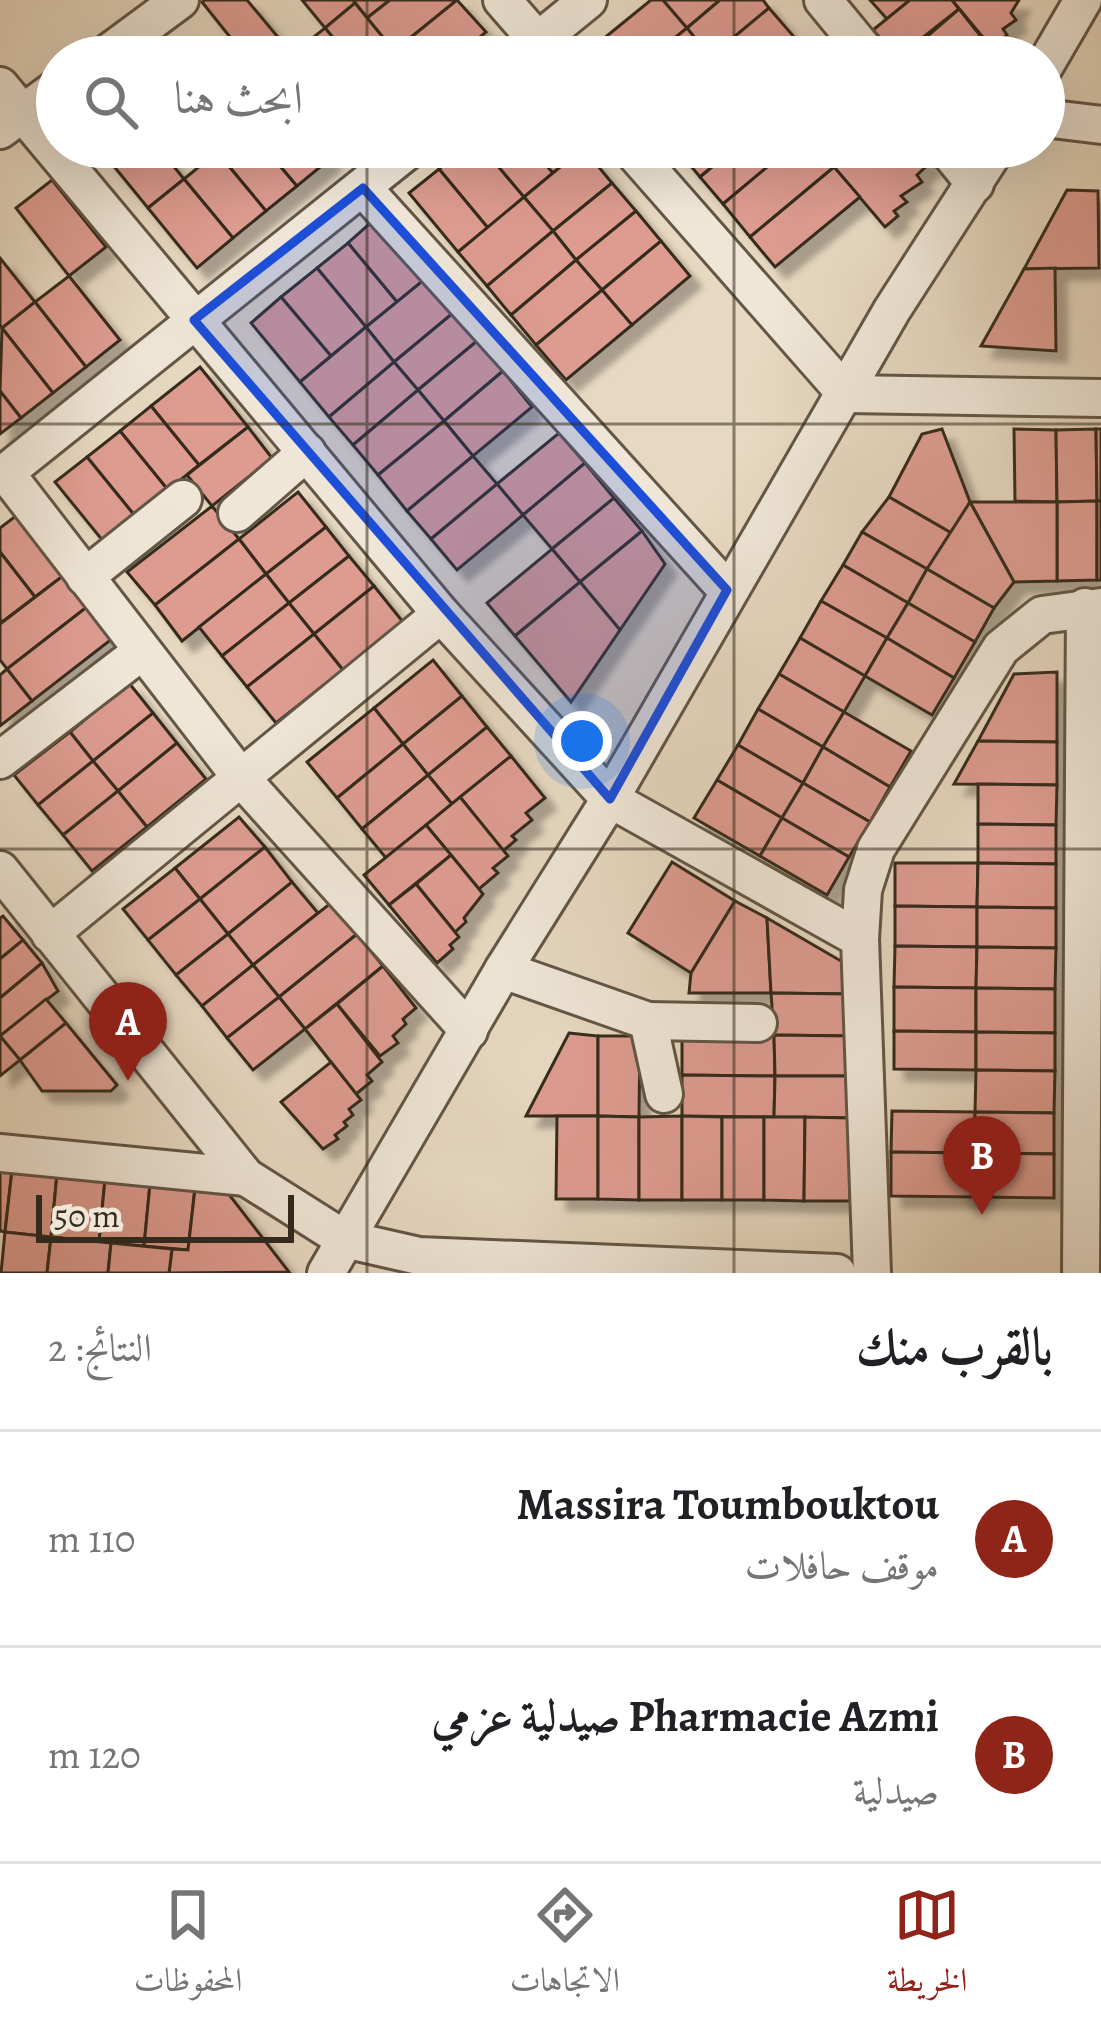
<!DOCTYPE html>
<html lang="ar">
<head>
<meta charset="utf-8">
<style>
  body { margin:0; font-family:Alegreya,Amiri,serif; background:#f2f2f2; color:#202124; direction:rtl }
  .scale { position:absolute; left:36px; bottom:30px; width:258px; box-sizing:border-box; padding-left:12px; border:6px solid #352b1d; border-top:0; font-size:33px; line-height:42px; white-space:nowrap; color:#352b1d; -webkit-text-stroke:9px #efe6d7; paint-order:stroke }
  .you { position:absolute; left:582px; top:741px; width:42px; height:42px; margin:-30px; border:9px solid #fff; border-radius:50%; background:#1a73e8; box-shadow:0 0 0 18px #1a73e833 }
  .badge { display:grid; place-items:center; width:78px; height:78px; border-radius:50%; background:#8f2418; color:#fff; font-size:39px; font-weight:700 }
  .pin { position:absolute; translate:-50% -99px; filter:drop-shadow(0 3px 6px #0008) }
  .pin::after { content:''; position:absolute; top:63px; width:42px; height:36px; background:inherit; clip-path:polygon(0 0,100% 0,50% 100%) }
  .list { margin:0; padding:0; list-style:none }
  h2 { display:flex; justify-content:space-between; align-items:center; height:156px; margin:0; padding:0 48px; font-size:51px }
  h2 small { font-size:39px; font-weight:400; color:#757577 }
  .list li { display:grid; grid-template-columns:78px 1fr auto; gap:36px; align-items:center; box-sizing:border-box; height:216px; padding:0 48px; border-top:3px solid #e0e0e0 }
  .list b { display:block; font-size:45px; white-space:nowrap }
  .list p { margin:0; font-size:39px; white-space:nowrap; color:#757577 }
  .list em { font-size:39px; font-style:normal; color:#757577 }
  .icon { flex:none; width:66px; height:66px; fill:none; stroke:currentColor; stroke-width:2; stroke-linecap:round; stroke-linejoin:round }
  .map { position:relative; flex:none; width:1101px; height:1273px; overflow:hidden; direction:ltr }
  .search { position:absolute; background:#fff; box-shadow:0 12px 48px #0002; left:36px; right:36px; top:36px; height:132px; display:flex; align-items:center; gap:30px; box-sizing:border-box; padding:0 42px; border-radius:66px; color:#757577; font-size:45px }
  .sheet { height:588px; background:#fff }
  nav { display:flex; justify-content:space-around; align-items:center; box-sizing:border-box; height:168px; border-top:3px solid #e0e0e0; background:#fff; font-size:33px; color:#757577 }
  nav a { display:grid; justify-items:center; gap:6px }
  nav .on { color:#8f2418 }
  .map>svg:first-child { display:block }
  .building { fill:#de9c91; stroke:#352b1d; stroke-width:3; filter:url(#shadow) }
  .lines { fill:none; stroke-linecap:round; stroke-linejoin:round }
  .street-casing { stroke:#625646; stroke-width:42 }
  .street { stroke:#efe6d7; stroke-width:36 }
  .marked { fill:#1d4ed8; fill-opacity:0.2; stroke:#1d4ed8; stroke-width:9; stroke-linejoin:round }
  .grid { fill:none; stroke:#352b1d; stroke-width:3; stroke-opacity:0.55 }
</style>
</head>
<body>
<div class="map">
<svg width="1101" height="1273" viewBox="0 0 1101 1273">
  <defs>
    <filter id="shadow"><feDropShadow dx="11" dy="11" stdDeviation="3" flood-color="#0004"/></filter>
  </defs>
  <rect width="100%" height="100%" fill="#e7d8c1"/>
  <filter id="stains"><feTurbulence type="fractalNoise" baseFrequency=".00167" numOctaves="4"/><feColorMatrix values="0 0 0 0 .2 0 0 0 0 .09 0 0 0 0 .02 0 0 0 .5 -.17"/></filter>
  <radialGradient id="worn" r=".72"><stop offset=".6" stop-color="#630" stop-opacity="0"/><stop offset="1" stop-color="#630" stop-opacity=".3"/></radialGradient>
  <g class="building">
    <path d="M205 0H247L292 54 246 57 202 2Z"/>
    <path d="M302 0H353L355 3 325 28Z"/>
    <path d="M353 0H390L367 18Z"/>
    <path d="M390 0H457L394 51 367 18Z"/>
    <path d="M457 0 486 32 456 57H400L394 51Z"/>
    <path d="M651 0H663L687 28 651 57H599L592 48Z"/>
    <path d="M663 0H720L687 28Z"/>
    <path d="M720 0H763L769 8 710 57 687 28Z"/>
    <path d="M870 0H910L887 19Z"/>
    <path d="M910 0H952L959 9 898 57 873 30Z"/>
    <path d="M952 0H1019L1011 13 1016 20 1003 29 1007 35 991 47Z"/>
    <path d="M355 3 394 51 400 57H349L325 28Z"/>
    <path d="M769 8 795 38 772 57H710Z"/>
    <path d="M959 9 994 53 989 57H903Z"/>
    <path d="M325 28 349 57H294L292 54Z"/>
    <path d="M687 28 710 57H651Z"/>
    <path d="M795 38 811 57H772Z"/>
    <path d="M233 41 246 57H213Z"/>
    <path d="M111 147H158L184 179 148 208 103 153Z"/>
    <path d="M223 147H264L297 186 266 211 217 152Z"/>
    <path d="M264 147H320L330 159 297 186Z"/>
    <path d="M465 147H482L524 197 488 228 439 169Z"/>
    <path d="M482 147H531L553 173 524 197Z"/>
    <path d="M531 147H582L583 148 553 173Z"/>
    <path d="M675 147H736L700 177Z"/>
    <path d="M736 147H791L723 204 700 177Z"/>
    <path d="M791 147H818L834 167 750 237 723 204Z"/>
    <path d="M818 147H858L834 167Z"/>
    <path d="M858 147H919L930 163 917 175 922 182 901 196 907 202 894 211 898 216 885 227 834 167Z"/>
    <path d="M583 148 612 183 553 231 524 197Z"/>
    <path d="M217 152 266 211 233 238 184 179Z"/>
    <path d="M834 167 860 197 775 267 750 237Z"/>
    <path d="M439 169 488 228 458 252 409 193Z"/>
    <path d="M184 179 233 238 197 268 148 208Z"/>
    <path d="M52 180 106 247 69 276 16 208Z"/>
    <path d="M612 183 636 211 576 260 553 231Z"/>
    <path d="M1067 190 1098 191 1099 268 1024 269Z"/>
    <path d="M524 197 553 231 487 286 458 252Z"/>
    <path d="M636 211 661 241 602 290 576 260Z"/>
    <path d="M375 219 425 279 397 302 348 243Z"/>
    <path d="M553 231 576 260 511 315 487 286Z"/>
    <path d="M661 241 690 276 632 325 602 290Z"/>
    <path d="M348 243 397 302 366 327 317 268Z"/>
    <path d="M0 258 35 302 2 328 0 325Z"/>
    <path d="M576 260 602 290 536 345 511 315Z"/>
    <path d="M317 268 366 327 331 356 281 297Z"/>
    <path d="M1055 268 1056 351 981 346 1024 269Z"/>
    <path d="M69 276 120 340 86 367 35 302Z"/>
    <path d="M425 279 453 313 394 362 366 327Z"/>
    <path d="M602 290 632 325 566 380 536 345Z"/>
    <path d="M281 297 331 356 300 382 251 323Z"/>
    <path d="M35 302 86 367 53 393 2 328Z"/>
    <path d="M453 313 477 341 418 390 394 362Z"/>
    <path d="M366 327 394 362 329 417 300 382Z"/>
    <path d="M2 328 53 393 21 418 0 391Z"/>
    <path d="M477 341 503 371 444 421 418 390Z"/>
    <path d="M394 362 418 390 353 445 329 417Z"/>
    <path d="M200 367 248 427 199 465 151 406Z"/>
    <path d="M503 371 532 407 473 456 444 421Z"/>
    <path d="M418 390 444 421 378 475 353 445Z"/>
    <path d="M0 391 21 418 0 434Z"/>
    <path d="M151 406 199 465 168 490 120 431Z"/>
    <path d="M444 421 473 456 407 511 378 475Z"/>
    <path d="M248 427 272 458 212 506 187 475Z"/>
    <path d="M942 429 970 502 953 534 889 497 922 434Z"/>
    <path d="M1014 429 1056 430 1057 502 1015 501Z"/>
    <path d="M1096 429 1097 501 1057 502 1056 430Z"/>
    <path d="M1096 429H1101V501H1097Z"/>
    <path d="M120 431 168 490 135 516 87 457Z"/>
    <path d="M559 433 585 463 523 515 497 484Z"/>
    <path d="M473 456 497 484 431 539 407 511Z"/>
    <path d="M87 457 135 516 103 541 55 482Z"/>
    <path d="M585 463 614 498 552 549 523 515Z"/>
    <path d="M497 484 523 515 457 570 431 539Z"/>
    <path d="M298 492 326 527 266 574 239 539Z"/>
    <path d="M889 497 953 534 927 569 862 532Z"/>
    <path d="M614 498 642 531 580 582 552 549Z"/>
    <path d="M1097 501V580L1057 581V502Z"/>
    <rect x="1097" y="501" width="4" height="79"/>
    <path d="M970 502H1057V581L1014 582Z"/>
    <path d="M970 502 1014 582 994 608 927 569Z"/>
    <path d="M212 506 239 539 155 605 127 572Z"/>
    <path d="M21 512 68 572 35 597 0 552V528Z"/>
    <path d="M326 527 349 556 289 603 266 574Z"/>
    <path d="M642 531 665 564 620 630 580 582Z"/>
    <path d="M862 532 927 569 908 603 843 565Z"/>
    <path d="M239 539 266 574 182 641 155 605Z"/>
    <path d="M552 549 580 582 515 636 487 603Z"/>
    <path d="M0 552 35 597 2 622 0 619Z"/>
    <path d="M349 556 374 586 314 634 289 603Z"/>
    <path d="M843 565 908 603 887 638 821 601Z"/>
    <path d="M927 569 994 608 975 642 908 603Z"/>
    <path d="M68 572 92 603 7 669 0 660V624Z"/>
    <path d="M266 574 289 603 222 656 199 627Z"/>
    <path d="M580 582 620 630 571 702 515 636Z"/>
    <path d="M374 586 403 622 343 670 314 634Z"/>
    <path d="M821 601 887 638 865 676 800 638Z"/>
    <path d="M92 603 117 635 32 701 7 669Z"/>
    <path d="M289 603 314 634 247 687 222 656Z"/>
    <path d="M908 603 975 642 954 678 887 638Z"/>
    <path d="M314 634 343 670 276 723 247 687Z"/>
    <path d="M800 638 865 676 844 712 779 674Z"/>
    <path d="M887 638 954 678 932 715 865 676Z"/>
    <path d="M433 660 462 696 403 744 374 708Z"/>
    <path d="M7 669 32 701 0 726V675Z"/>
    <path d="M1057 672V742L978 741 1014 674Z"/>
    <path d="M779 674 844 712 823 747 758 709Z"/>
    <path d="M129 683 153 713 93 761 70 732Z"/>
    <path d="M462 696 487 727 428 775 403 744Z"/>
    <path d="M374 708 403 744 337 798 307 762Z"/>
    <path d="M758 709 823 747 803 783 738 745Z"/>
    <path d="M844 712 911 751 890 787 823 747Z"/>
    <path d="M153 713 177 743 118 791 93 761Z"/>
    <path d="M487 727 511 756 452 804 428 775Z"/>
    <path d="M70 732 93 761 38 805 14 775Z"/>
    <path d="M978 741 1057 742V785L954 784Z"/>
    <path d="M177 743 206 779 147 827 118 791Z"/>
    <path d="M403 744 428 775 362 829 337 798Z"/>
    <path d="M738 745 803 783 782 818 717 780Z"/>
    <path d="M823 747 890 787 870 822 803 783Z"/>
    <path d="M511 756 545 798 526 813 532 820 512 836 516 840 503 851 460 797Z"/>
    <path d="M93 761 118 791 63 835 38 805Z"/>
    <path d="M428 775 452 804 386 858 362 829Z"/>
    <path d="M717 780 782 818 760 856 694 818Z"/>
    <path d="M803 783 870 822 849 857 782 818Z"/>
    <path d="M978 784 1057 785 1056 825 978 824Z"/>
    <path d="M118 791 147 827 92 871 63 835Z"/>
    <path d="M460 797 508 856 493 868 498 873 479 889 426 825Z"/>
    <path d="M239 817 265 847 200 899 175 868Z"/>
    <path d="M782 818 849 857 827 895 760 856Z"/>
    <path d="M978 824 1056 825V864L978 863Z"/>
    <path d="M426 825 451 855 389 905 364 875Z"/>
    <path d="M265 847 292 882 228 934 200 899Z"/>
    <path d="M451 855 483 894 464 918 466 922 455 932 416 884Z"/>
    <path d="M672 862 735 901 691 973 628 933Z"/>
    <path d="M895 863H978L977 907 895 906Z"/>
    <path d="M978 863 1056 864V908L977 907Z"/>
    <path d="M175 868 200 899 148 940 123 909Z"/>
    <path d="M292 882 318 913 253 965 228 934Z"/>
    <path d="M416 884 459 937 450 945 453 949 437 963 389 905Z"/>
    <path d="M200 899 228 934 176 975 148 940Z"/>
    <path d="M735 901 767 918 771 993H689L691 973Z"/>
    <path d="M332 902 357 934 279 997 253 965Z"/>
    <path d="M895 906 977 907V947L895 946Z"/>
    <path d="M977 907 1056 908V948L977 947Z"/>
    <path d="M3 916 23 940 0 959V918Z"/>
    <path d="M767 918 853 968 850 994 771 993Z"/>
    <path d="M228 934 253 965 202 1006 176 975Z"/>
    <path d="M357 934 383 966 305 1029 279 997Z"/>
    <path d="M23 940 42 963 0 998V959Z"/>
    <path d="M895 946 977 947 976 988 894 987Z"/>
    <path d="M977 947 1056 948 1055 989 976 988Z"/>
    <path d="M42 963 58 991 0 1036V998Z"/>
    <path d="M253 965 279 997 227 1038 202 1006Z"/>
    <path d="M383 966 416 1008 403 1019 406 1024 393 1036 398 1043 380 1056 337 1004Z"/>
    <path d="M894 987 976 988V1032L894 1031Z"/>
    <path d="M976 988 1055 989V1033L976 1032Z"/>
    <path d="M771 993 850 994V1036L774 1035Z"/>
    <path d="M279 997 305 1029 253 1070 227 1038Z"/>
    <path d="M46 999 66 1023 20 1060 0 1036Z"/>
    <path d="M337 1004 382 1062 367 1075 372 1081 356 1094 305 1029Z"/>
    <path d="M66 1023 117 1085 111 1091H42L20 1060Z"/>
    <path d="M894 1031 976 1032V1070L894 1069Z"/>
    <path d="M976 1032 1055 1033V1071L976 1070Z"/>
    <path d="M569 1033 598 1036V1116H526Z"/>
    <path d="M682 1035H774L775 1076 682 1075Z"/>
    <path d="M774 1035 850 1036V1076H775Z"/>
    <path d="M0 1036 20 1060 0 1076Z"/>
    <path d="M598 1036H640L639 1117 598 1116Z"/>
    <path d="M331 1062 361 1100 349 1109 353 1115 344 1122 347 1126 335 1135 338 1139 323 1149 281 1102Z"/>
    <path d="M976 1070 1055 1071 1054 1113 975 1112Z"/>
    <path d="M682 1075 775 1076 774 1117 682 1116Z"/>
    <path d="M775 1076H850V1118L774 1117Z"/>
    <path d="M892 1111 975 1112V1153L891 1152Z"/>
    <path d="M975 1112 1054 1113V1154L975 1153Z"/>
    <path d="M557 1116H598V1199H556Z"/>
    <path d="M598 1116 639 1117V1200L598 1199Z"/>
    <path d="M682 1116V1200H639V1117Z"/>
    <path d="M682 1116 722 1117V1200H682Z"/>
    <rect x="722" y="1117" width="42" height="83"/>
    <path d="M764 1117H805L804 1201 764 1200Z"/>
    <path d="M805 1117 850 1118V1201H804Z"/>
    <path d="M891 1152 975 1153V1197L891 1196Z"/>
    <path d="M975 1153 1054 1154V1198L975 1197Z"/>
    <path d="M0 1168 12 1170 5 1232 0 1231Z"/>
    <path d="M12 1170 57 1174 51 1237 5 1232Z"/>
    <path d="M57 1174 105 1179 99 1242 51 1237Z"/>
    <path d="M105 1179 150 1184 144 1246 99 1242Z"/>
    <path d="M150 1184 195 1188 188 1250 144 1246Z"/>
    <path d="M195 1188H224L289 1272 169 1273 172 1249 188 1250Z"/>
    <path d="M5 1232 51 1237 47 1273H1Z"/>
    <path d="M51 1237 111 1243 108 1273H47Z"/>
    <path d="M111 1243 172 1249 169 1273H108Z"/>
  </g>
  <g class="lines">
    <g class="street-casing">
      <g id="street">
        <path d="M502 0 552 57"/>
        <path d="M823 0 870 57"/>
        <path d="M103 57 180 0"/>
        <path d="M518 57 588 0"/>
        <path d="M1044 67 1083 0"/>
        <path d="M0 86 441 614 610 799 860 939 872 1273"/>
        <path d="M1044 118 1101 125"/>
        <path d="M0 130 57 88"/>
        <path d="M629 147 846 394 1101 398"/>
        <path d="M945 147 975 184"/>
        <path d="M363 188 727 590"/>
        <path d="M5 472 242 779 469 1031"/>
        <path d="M0 477 412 147"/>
        <path d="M237 513 307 452"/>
        <path d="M85 577 183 499"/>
        <path d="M0 760 141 652"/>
        <path d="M0 870 246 1177 344 1239 419 1256 837 1273"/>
        <path d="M50 934 441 614"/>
        <path d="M860 939 863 890 876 849 1001 648 1042 615 1101 607"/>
        <path d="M503 970 648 1021 664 1094"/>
        <path d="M648 1021 758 1023"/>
        <path d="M0 1153 246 1177"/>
        <path d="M326 1273 503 970 610 799 892 310 997 147"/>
        <path d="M1081 1273 1085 607"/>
      </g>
    </g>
    <use href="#street" class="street"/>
  </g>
  <path class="marked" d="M363 188 727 590 610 799 194 320Z"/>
  <path class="grid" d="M367 0V57M734 0V57M367 147V1273M734 147V1273M0 424H1101M0 849H1101"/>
  <rect width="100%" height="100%" filter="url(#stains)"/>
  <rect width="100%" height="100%" fill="url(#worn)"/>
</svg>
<div class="scale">50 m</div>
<div class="you"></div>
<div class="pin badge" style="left:128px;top:1081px">A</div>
<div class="pin badge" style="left:982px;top:1215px">B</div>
<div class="search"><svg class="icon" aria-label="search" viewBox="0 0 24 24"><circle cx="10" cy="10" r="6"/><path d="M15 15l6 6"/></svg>ابحث هنا</div>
</div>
<section class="sheet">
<h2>بالقرب منك<small>النتائج: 2</small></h2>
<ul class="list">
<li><span class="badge">A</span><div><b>Massira Toumbouktou</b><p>موقف حافلات</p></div><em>110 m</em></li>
<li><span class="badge">B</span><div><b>Pharmacie Azmi صيدلية عزمي</b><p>صيدلية</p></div><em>120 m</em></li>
</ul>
</section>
<nav>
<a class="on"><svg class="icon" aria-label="map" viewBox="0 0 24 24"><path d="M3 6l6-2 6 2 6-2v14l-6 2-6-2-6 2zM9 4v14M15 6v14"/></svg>الخريطة</a>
<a><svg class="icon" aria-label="directions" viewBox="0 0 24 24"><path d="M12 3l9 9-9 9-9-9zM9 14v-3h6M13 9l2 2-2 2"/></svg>الاتجاهات</a>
<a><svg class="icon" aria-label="saved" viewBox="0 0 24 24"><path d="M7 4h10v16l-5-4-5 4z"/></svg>المحفوظات</a>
</nav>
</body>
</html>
